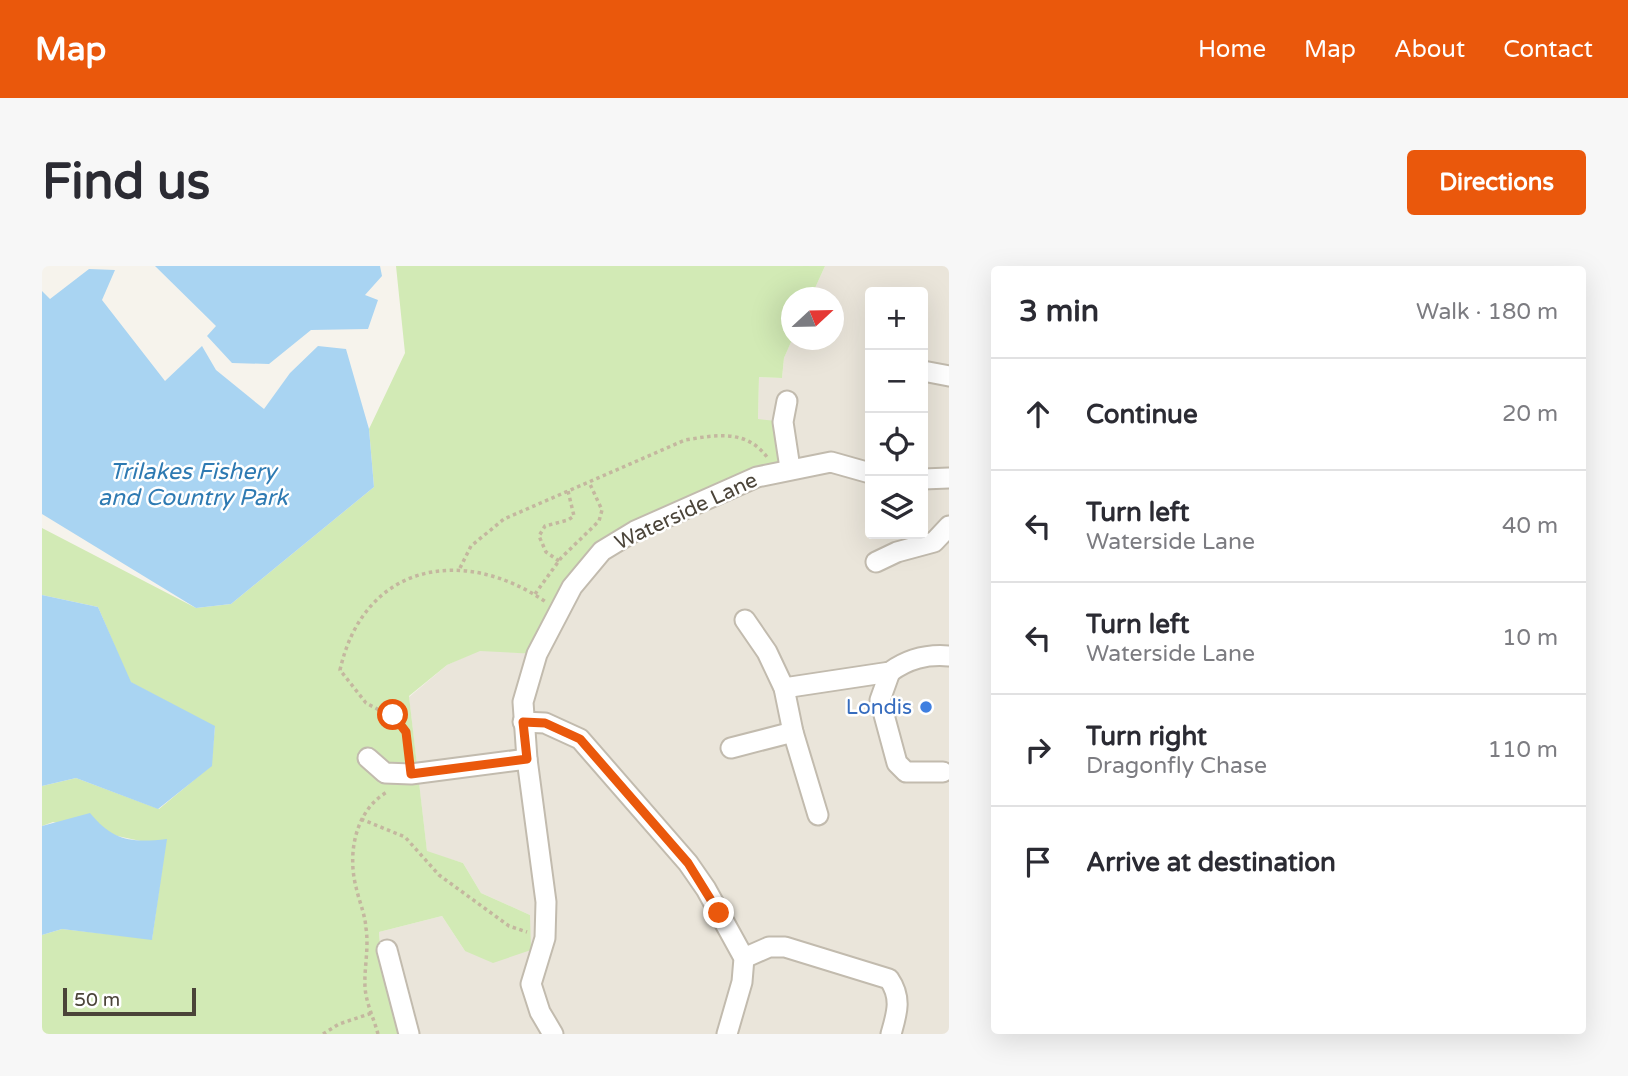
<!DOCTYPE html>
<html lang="en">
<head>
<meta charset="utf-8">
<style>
  body { margin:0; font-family:"Varela Round",sans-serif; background:#f7f7f7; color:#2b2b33 }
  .controls { position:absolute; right:21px; top:21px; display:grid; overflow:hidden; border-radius:7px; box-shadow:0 7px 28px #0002 }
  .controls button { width:63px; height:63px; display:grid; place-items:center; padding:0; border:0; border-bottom:2px solid #e1e1e2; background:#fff; color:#2b2b33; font:35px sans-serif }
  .compass { position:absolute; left:739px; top:21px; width:63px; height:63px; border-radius:50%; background:#fff; box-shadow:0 7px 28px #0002; rotate:68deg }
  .scale { position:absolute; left:21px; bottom:18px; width:133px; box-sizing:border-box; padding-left:7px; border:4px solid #4b4439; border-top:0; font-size:19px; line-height:24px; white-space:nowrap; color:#4b4439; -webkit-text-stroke:5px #fff; paint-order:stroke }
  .stop { position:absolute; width:21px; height:21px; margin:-16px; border:5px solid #ea580c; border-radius:50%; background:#fff }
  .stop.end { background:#ea580c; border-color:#fff; box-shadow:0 2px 7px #0008 }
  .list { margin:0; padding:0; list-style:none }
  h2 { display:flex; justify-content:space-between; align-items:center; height:91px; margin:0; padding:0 28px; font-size:30px }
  h2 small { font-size:23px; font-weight:400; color:#7c7c81 }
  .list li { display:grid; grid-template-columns:46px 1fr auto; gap:21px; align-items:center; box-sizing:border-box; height:112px; padding:0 28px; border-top:2px solid #e1e1e2 }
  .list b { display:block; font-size:26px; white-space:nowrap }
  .list p { margin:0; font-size:23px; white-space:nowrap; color:#7c7c81 }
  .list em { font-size:23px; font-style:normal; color:#7c7c81 }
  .icon { flex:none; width:38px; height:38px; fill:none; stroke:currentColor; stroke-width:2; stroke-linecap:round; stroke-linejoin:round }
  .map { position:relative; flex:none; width:907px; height:768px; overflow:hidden; border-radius:7px }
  header { display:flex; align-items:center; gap:42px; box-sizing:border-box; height:98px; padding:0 35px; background:#ea580c; color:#fff }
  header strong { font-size:33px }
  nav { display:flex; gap:38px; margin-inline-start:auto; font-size:24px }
  .intro { display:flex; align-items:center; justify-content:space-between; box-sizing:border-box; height:168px; padding:0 42px }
  h1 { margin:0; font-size:49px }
  .button { padding:18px 32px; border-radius:7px; background:#ea580c; color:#fff; font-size:24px; font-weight:700 }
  main { display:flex; gap:42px; padding:0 42px }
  aside { flex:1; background:#fff; border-radius:7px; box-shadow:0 7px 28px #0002 }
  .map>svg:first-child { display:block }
  .residential { fill:#eae5da; fill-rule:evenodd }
  .green { fill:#d2eab5 }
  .water { fill:#a9d4f2 }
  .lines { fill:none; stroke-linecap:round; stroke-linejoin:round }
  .minor-casing { stroke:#c2bbae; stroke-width:23 }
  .path { stroke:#c4b79f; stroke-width:3.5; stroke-dasharray:3.5 3.5; stroke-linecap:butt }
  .minor { stroke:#fff; stroke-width:19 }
  .route { stroke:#ea580c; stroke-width:9 }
  .shop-dot { fill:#3f7fe0; stroke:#fff; stroke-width:2.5 }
  .labels { text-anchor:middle; stroke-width:5; stroke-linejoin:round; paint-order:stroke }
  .street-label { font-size:21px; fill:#4b4439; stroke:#fff }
  .shop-label { font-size:21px; fill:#366cbe; stroke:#fff; text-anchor:end }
  .water-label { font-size:23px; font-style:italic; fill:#2e7ab2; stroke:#fff }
</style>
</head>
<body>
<header>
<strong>Map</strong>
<nav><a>Home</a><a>Map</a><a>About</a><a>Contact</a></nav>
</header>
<div class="intro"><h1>Find us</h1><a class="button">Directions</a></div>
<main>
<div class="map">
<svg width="907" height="768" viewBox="0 0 907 768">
  <rect width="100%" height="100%" fill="#f6f3ec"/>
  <path class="residential" d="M783 0H907V768H357L340 705 337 666 400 650 423 685 488 649 439 627 421 597 385 586 367 431 405 399 438 384 495 388 530 321 716 153 717 111 740 112 742 92 750 74H792V32L769 31ZM828 26H881V268H828Z"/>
  <path class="green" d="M354 0H783L769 31 750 32V74L742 92 740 112 717 111 716 153 734 155 740 204 561 285 495 388 438 385 405 399 367 430 385 585 421 597 439 627 488 649 489 684 451 697 423 685 400 650 337 666 340 705 357 768H0V669L20 663 110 673 124 574 103 576 11 556 0 560V520L34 512 117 543 169 500 173 461 88 416 56 341 0 329V262L154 342 189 338 332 221 327 163 363 87Z"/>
  <g class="water">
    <path d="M113 0H338L340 10 323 29 336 34 326 63 269 64 227 98 190 97 165 70 174 60Z"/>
    <path d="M47 3 73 4 60 34 123 115 160 80 174 104 222 143 248 107 276 80 304 83 327 163 332 221 189 338 154 342 0 248V25L8 33Z"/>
    <path d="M0 329 56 341 89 416 173 460 170 500 116 543 34 512 0 520Z"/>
    <path d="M48 547C71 575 89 577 125 573L110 674 20 663 0 669V560Z"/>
  </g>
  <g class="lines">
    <g class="minor-casing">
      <g id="minor">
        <path d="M881 105 907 110"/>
        <path d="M745 135 741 156 748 202"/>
        <path d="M881 213 907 212"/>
        <path d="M834 296 855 286 892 276 907 260"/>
        <path d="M703 354 725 386 742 422 751 466 776 549"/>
        <path d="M848 406 838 434 855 497 864 506H901"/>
        <path d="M742 422 848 406C866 393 884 388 907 390"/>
        <path d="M481 456 503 457 538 473 646 597 664 623 702 692 700 716 685 768"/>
        <path d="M689 482 751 466"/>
        <path d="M326 492 343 507 369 508 485 493"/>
        <path d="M345 684 367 768"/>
        <path d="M702 692 727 681H743L847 713C860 732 855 747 849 768"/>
        <path d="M511 768 498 746 489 718 503 672 504 636 485 493 481 436 495 388 530 321 560 285 593 265 715 211 789 196 828 207"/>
      </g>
    </g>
    <g class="path">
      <path d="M517 295 504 286 497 270 503 260 526 254 532 250 526 225"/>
      <path d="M418 302 429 280 462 253 643 174C674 169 704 163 725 191"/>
      <path d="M493 328 519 292 557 255 560 244 547 216"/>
      <path d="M367 492 364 466 358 455 324 437 298 404C322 297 421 279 504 336"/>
      <path d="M319 553 363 571 397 609 467 660 485 666"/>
      <path d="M281 768 297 758 330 747"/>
      <path d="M336 768C332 753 324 737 323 721 322 702 327 683 324 662 323 648 317 635 314 621 305 586 314 544 345 526"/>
    </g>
    <use href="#minor" class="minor"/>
  </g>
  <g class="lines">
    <path class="route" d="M351 449 364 466 369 508 485 493 481 456 503 457 538 473 646 597 677 647"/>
  </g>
  <circle class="shop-dot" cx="884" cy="441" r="7"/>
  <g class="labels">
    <g class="street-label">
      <text transform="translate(644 245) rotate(-25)" y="7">Waterside Lane</text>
    </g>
    <g class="shop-label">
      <text x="870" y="448">Londis</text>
    </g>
    <g class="water-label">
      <text x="151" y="213">Trilakes Fishery<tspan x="151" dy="26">and Country Park</tspan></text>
    </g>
  </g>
</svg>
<div class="controls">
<button>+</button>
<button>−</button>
<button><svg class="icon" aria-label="locate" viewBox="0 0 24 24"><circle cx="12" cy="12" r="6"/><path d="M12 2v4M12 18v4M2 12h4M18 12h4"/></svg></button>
<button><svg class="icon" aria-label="layers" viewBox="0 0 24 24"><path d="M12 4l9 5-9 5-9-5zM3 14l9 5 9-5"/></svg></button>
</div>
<svg class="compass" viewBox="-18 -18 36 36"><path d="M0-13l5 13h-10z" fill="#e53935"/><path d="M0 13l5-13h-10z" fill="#7c7c81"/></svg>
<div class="scale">50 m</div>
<div class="stop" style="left:351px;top:449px"></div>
<div class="stop end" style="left:677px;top:647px"></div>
</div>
<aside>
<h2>3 min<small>Walk · 180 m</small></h2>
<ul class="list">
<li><svg class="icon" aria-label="ahead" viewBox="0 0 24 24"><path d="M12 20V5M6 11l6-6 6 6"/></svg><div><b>Continue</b></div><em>20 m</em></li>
<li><svg class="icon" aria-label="left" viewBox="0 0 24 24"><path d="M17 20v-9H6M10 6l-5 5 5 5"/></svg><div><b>Turn left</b><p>Waterside Lane</p></div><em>40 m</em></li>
<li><svg class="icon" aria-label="left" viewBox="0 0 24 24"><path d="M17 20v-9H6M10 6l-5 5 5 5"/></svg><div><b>Turn left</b><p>Waterside Lane</p></div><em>10 m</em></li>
<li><svg class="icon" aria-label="right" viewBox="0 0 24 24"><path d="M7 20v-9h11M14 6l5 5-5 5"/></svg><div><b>Turn right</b><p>Dragonfly Chase</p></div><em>110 m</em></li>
<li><svg class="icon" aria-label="arrive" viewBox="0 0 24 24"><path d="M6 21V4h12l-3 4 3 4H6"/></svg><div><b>Arrive at destination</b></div></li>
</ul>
</aside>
</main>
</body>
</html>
